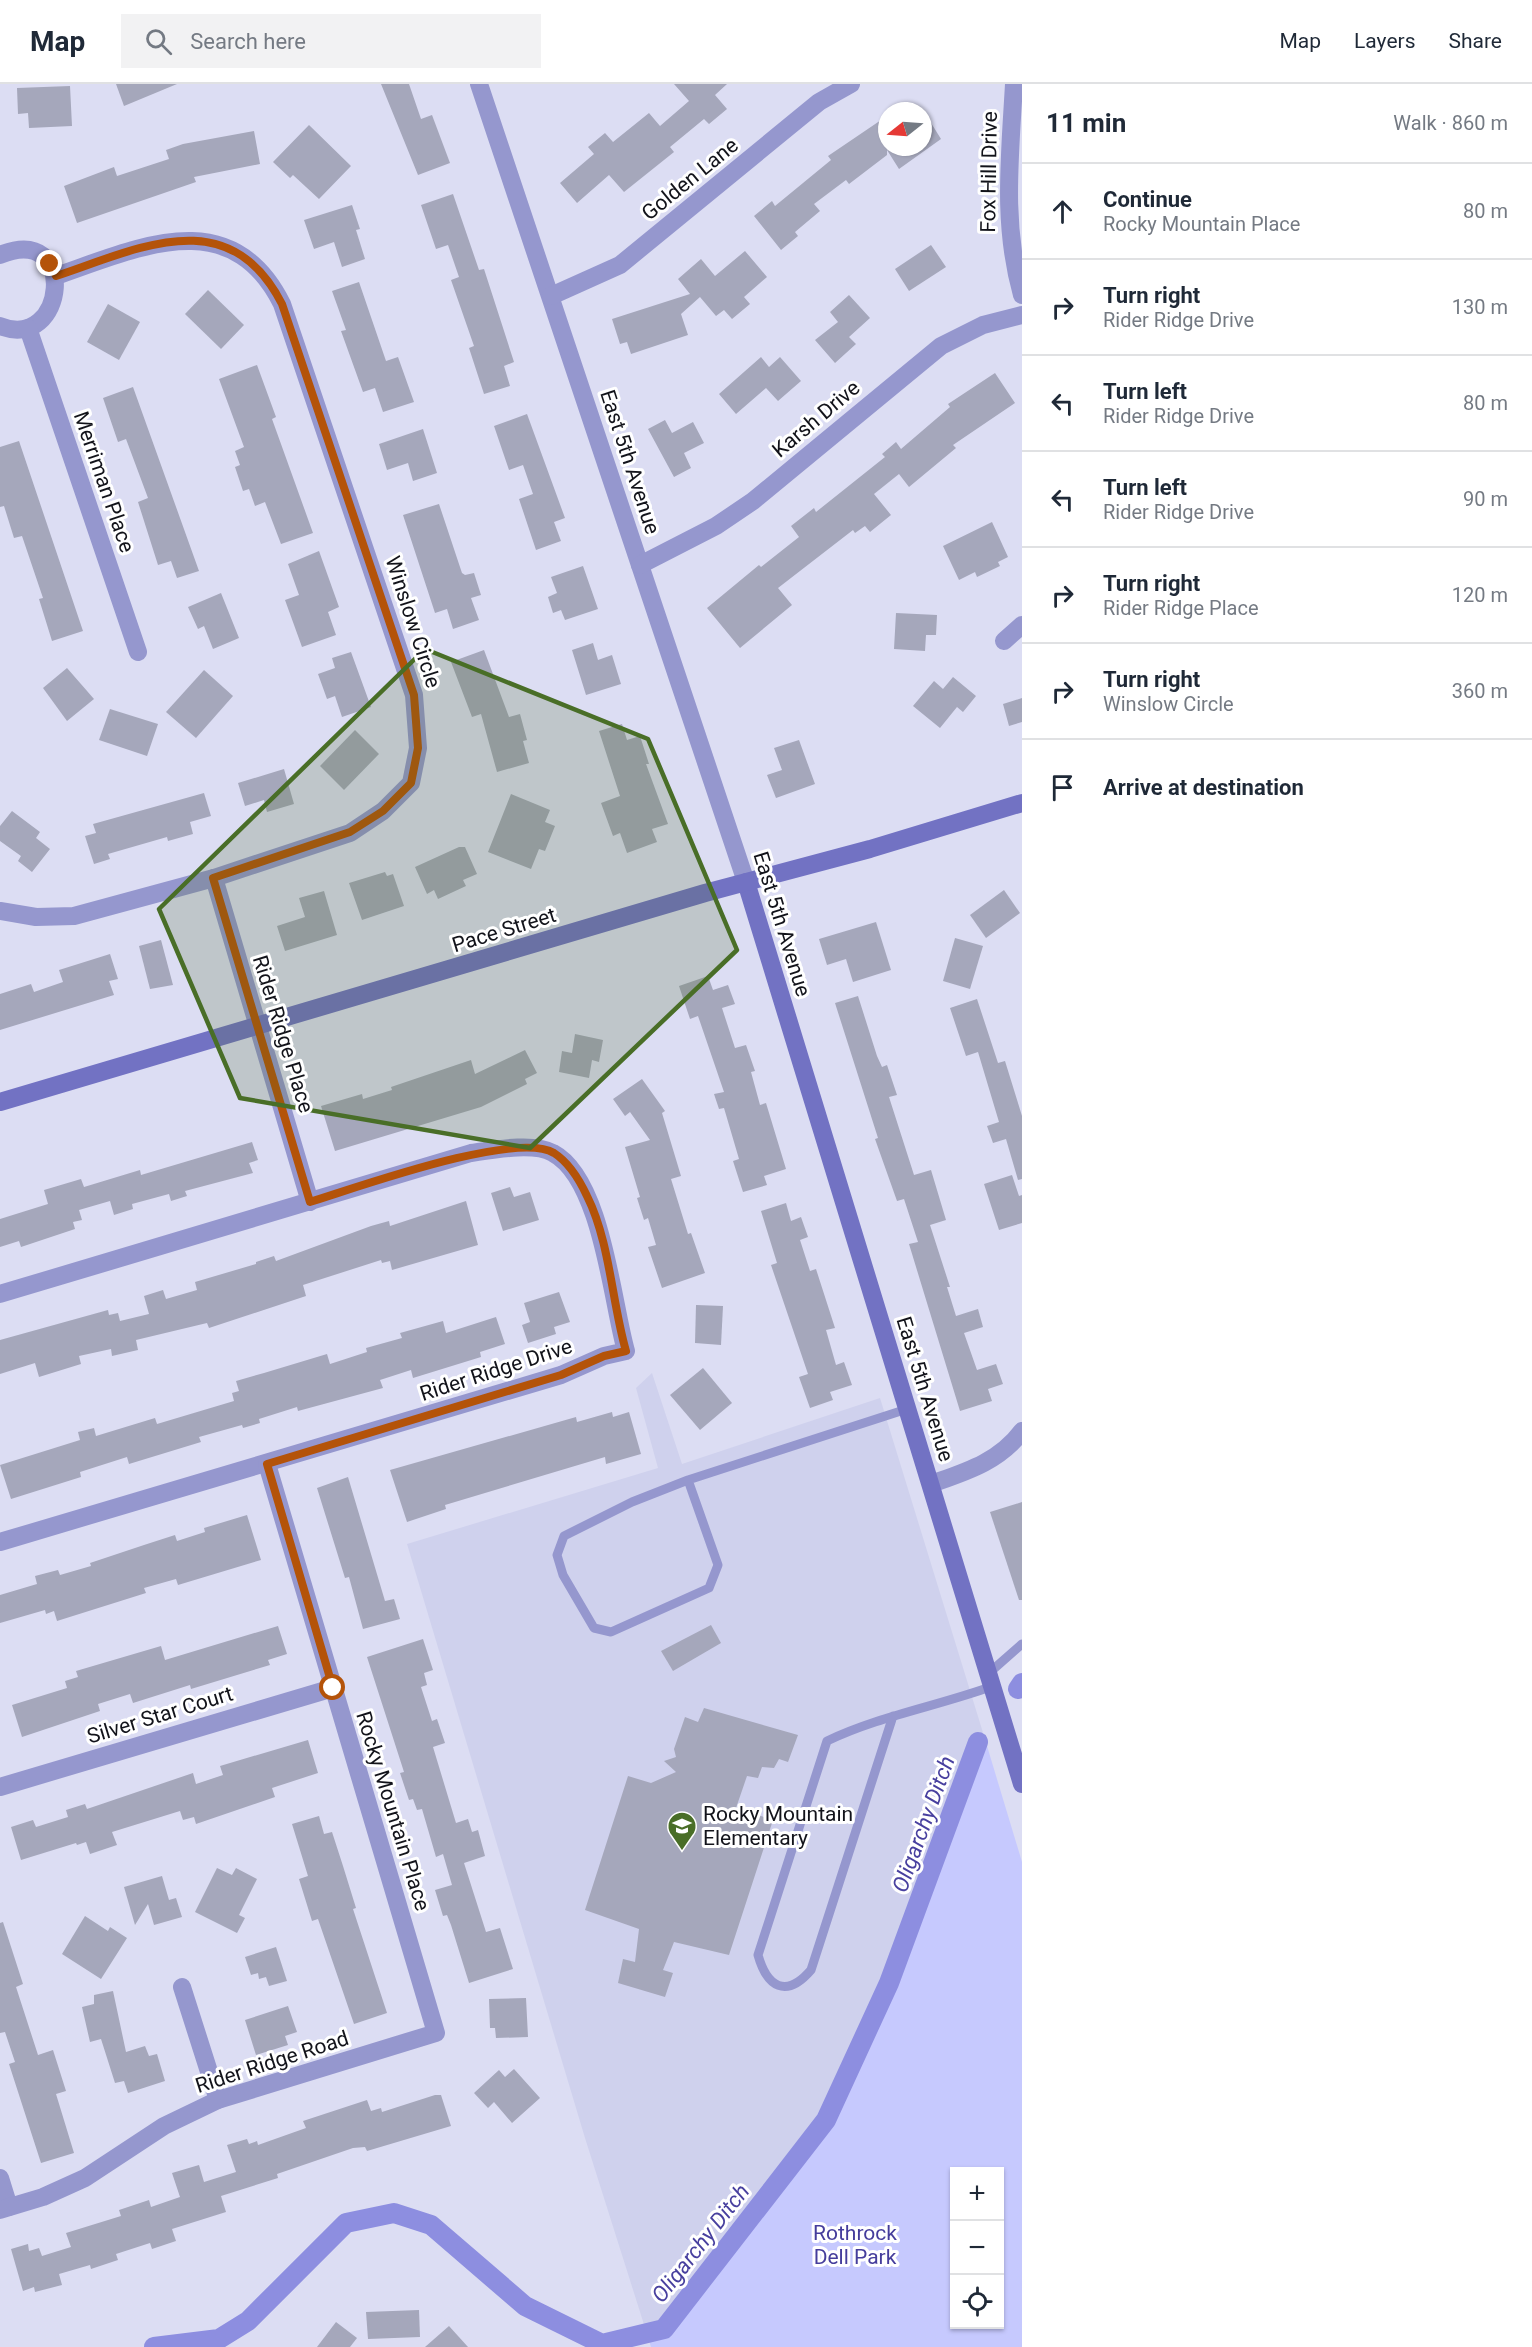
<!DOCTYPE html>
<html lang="en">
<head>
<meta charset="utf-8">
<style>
  body { margin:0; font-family:Roboto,sans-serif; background:#f2f2f3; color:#1f2937 }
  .controls { position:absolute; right:18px; bottom:18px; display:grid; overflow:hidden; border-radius:0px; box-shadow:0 2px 4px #0004 }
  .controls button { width:54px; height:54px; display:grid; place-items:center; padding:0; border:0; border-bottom:2px solid #e0e1e3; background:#fff; color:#1f2937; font:30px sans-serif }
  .compass { position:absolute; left:878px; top:18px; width:54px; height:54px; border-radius:50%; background:#fff; box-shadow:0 2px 4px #0004; rotate:253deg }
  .stop { position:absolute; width:18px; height:18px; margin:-14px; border:4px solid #b45309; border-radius:50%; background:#fff }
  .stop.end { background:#b45309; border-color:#fff; box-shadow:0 2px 6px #0008 }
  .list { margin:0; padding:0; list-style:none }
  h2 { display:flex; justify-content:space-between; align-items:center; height:78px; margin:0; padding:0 24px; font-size:26px }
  h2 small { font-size:20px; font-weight:400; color:#747a83 }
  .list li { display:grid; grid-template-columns:39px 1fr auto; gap:18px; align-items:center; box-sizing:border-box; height:96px; padding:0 24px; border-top:2px solid #e0e1e3 }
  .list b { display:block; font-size:22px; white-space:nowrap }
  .list p { margin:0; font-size:20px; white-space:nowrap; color:#747a83 }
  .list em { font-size:20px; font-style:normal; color:#747a83 }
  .icon { flex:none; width:33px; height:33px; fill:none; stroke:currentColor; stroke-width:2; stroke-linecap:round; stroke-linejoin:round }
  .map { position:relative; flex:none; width:1022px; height:2263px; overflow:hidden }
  header { display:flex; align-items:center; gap:36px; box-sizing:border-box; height:84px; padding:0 30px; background:#fff; border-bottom:2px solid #e0e1e3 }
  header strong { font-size:28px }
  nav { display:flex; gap:33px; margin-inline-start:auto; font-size:21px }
  .search { width:420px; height:54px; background:#f2f2f3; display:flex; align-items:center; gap:15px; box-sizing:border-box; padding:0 21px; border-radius:0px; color:#747a83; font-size:22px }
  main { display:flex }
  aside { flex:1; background:#fff }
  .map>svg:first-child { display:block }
  .built { fill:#cfd1ed }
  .green { fill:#c6c9fe; fill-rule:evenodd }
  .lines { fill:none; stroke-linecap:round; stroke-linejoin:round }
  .canal { stroke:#8d8ee0; stroke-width:20 }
  .building { fill:#a5a7bb }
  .lane { stroke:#9597ce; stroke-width:9 }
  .street { stroke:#9597ce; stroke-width:18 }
  .secondary { stroke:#7272c3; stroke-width:18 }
  .route { stroke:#b45309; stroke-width:8 }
  .marked { fill:#496e27; fill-opacity:0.2; stroke:#496e27; stroke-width:4.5; stroke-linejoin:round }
  .labels { text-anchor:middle; stroke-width:6; stroke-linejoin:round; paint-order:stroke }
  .street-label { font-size:21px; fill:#12131a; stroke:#fff }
  .poi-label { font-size:21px; fill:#12131a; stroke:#fff; text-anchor:start }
  .park-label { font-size:21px; fill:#453d9c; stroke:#fff }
  .water-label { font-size:22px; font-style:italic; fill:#48409f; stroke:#fff }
</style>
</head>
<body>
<header>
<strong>Map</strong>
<div class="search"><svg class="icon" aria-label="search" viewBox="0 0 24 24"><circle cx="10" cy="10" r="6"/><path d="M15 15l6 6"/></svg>Search here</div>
<nav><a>Map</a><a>Layers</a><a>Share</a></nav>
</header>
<main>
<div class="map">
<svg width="1022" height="2263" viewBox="0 0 1022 2263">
  <rect width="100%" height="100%" fill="#dcddf3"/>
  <path class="built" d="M652 1289 682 1380 880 1314 984 1652 889 1899 826 2036 664 2245 647 2250 585 2054 407 1460 658 1384 636 1304Z"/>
  <path class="green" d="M984 1652 1022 1778V2263H651L647 2250 664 2245 826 2036 889 1899ZM954 2088H1000V2240H954Z"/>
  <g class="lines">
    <g class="canal">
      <path d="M1018 1605 1022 1599"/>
      <path d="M154 2263 219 2255 248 2237 346 2139 394 2129 431 2141 525 2222 602 2260 664 2245 826 2036 889 1899 978 1658"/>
    </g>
  </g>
  <g class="building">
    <path d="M116 0H177L124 22Z"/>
    <path d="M381 0H409L421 35 432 31 450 79 418 91Z"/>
    <path d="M674 0H727L715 11 727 25 709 40 704 35 670 63 674 68 624 108 609 91 577 119 560 99 594 70 588 63 605 49 613 58 649 29 660 42 689 17Z"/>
    <path d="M70 2 72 42 29 44 28 29 18 30 17 4Z"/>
    <path d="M923 26 941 55 899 85 887 66V71L849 100 846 96 814 120 820 127 795 148 798 152 781 166 754 132 772 117 775 122 831 76 828 72 887 32V63H923Z"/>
    <path d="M309 41 351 82 319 115 293 91 290 94 273 78Z"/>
    <path d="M254 47 260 80 194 93 196 98 77 139 64 102 114 83 117 92 169 75 166 66 183 60Z"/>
    <path d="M453 110 479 186 484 185 514 278 504 282 510 302 484 310 469 264 474 262 451 196 459 193 448 161 436 165 421 121Z"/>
    <path d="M352 121 360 145 356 146 365 175 342 183 334 158 314 165 304 136Z"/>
    <path d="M931 161 946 183 909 207 895 185Z"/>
    <path d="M745 167 767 193 744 213 750 220 732 235 724 226 716 232 700 213 681 230 688 251 631 270 627 258 620 260 612 235 690 210 678 195 701 175 715 192Z"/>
    <path d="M359 198 386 277 398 273 414 318 383 328 375 304 363 308 341 247 346 246 332 207Z"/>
    <path d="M208 206 244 241 221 265 185 230Z"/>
    <path d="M849 211 870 234 849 253 856 260 835 279 815 256 838 238 830 228Z"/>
    <path d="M108 220 140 238 119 276 87 258Z"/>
    <path d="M761 273 769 283 780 273 801 297 778 317 766 304 736 330 719 310Z"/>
    <path d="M257 281 276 333 272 335 313 449 281 460 265 418 255 422 249 405 243 407 235 383 240 381 235 367 244 363 219 295Z"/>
    <path d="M995 289 1015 319 953 361 956 364 909 403 899 390 874 410 891 431 870 448 865 442 855 449 853 446 778 504 792 521 740 564 707 524 759 481 761 483 799 453 791 442 814 424 816 428 885 373 882 370 896 358 901 365 950 323 948 320Z"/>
    <path d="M133 303 199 487 177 494 171 477 158 481 138 418 148 414 126 355 118 358 103 314Z"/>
    <path d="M527 330 565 434 554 438 561 457 536 466 519 415 533 410 523 381 509 386 494 342Z"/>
    <path d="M665 336 672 349 693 338 704 359 684 369 691 384 674 393 648 345Z"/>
    <path d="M423 345 437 389 413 397 408 379 387 386 379 360Z"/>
    <path d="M19 357 83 547 52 557 39 515 43 514 22 452 14 454 4 422 0 423V363Z"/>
    <path d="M439 420 462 489 465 491 474 489 481 511 471 514 479 536 453 545 447 525 435 529 403 431Z"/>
    <path d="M992 438 1008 473 998 478 1000 482 977 493 975 488 959 496 943 462Z"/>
    <path d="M319 467 339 523 328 528 336 551 302 563 285 516 299 511 288 480Z"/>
    <path d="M583 482 598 525 565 536 561 526 553 529 548 513 557 509 551 493Z"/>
    <path d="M221 509 239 554 213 565 204 542 198 545 188 523Z"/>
    <path d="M896 529 937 531 936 551H926L925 567 894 565Z"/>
    <path d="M593 559 598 576 612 571 621 600 586 611 572 566Z"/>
    <path d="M484 566 509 633 520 630 527 656 523 657 529 679 497 688 481 630 472 633 451 578Z"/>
    <path d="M351 568 371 623 342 633 335 612 327 615 318 590 335 584 332 574Z"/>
    <path d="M67 584 94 615 67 637 43 604Z"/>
    <path d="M204 586 233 612 196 654 166 628Z"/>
    <path d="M953 593 976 612 963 628 957 623 940 644 913 622 934 597 943 605Z"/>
    <path d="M1022 614V638L1009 642 1003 620Z"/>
    <path d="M110 625 158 640 147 672 99 656Z"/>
    <path d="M622 640 627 656 640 652 649 680H646L668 740 652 745 657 758 627 769 620 749 613 752 601 719 620 712 599 647Z"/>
    <path d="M355 646 379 670 344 706 320 682Z"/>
    <path d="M799 656 815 700 776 714 767 691 782 686 774 664Z"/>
    <path d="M284 685 294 720 267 728 264 716 245 722 238 699Z"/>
    <path d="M204 709 211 732 190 738 193 750 168 757 167 753 108 770 110 775 94 780 85 752 96 749 93 740Z"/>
    <path d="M511 710 550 726 545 738 555 742 545 767 539 765 531 785 488 768Z"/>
    <path d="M12 727 40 748 36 754 50 765 32 788 18 777 21 772 0 757V742Z"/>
    <path d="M459 763H465L477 790 463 796 466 802 438 815 434 806 427 810 415 783Z"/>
    <path d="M385 788 387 792 393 790 404 822 362 836 349 799Z"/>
    <path d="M1004 806 1020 829 986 854 970 831Z"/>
    <path d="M324 807 337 851 285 867 277 842 305 833 299 814Z"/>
    <path d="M876 838 891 886 853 898 846 875 827 881 819 855Z"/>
    <path d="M955 854 983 862 970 905 943 897Z"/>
    <path d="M161 856 173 901 150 905 139 862Z"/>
    <path d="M110 870 118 895 109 897 114 911 0 946V910L31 900 34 908 63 898 59 886Z"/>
    <path d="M708 892 713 906 728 901 735 920 722 924 735 964 746 961 755 987 751 988 760 1021 766 1019 786 1085 764 1092 767 1101 743 1108 733 1077 739 1075 724 1024 719 1025 714 1010 724 1008 698 932 690 935 679 902Z"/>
    <path d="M858 912 877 972 882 983 887 981 897 1011 889 1013 914 1091 931 1086 946 1136 930 1141 950 1203H947L956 1232 978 1225 983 1243 964 1249 977 1286 996 1280 1003 1300 988 1305 992 1317 960 1327 909 1160 918 1158 904 1115 897 1117 875 1055 878 1054 835 919Z"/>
    <path d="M977 915 998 979 1005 977 1022 1032V1095L1018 1096 1006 1055 993 1059 987 1042 999 1038 978 968 966 972 950 924Z"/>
    <path d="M575 950 603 956 599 978 592 976 589 994 559 988 562 967 572 969Z"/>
    <path d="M525 966 537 989 525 995 527 1000 481 1023 335 1067 321 1022 362 1010 363 1015 392 1006 391 1003 471 976 475 990Z"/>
    <path d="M642 995 665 1027 662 1029 681 1092 671 1095 688 1150 691 1149 705 1189 662 1204 648 1163 656 1161 648 1134 644 1136 637 1114 640 1113 625 1063 650 1056 630 1028 625 1032 613 1015Z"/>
    <path d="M252 1058 258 1076 249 1079 253 1089 185 1107 187 1112 171 1117 169 1110 132 1120 133 1125 114 1131 110 1117 79 1126 82 1136 73 1138 75 1145 21 1163 19 1157 0 1163V1135L48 1120 44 1106 81 1095 84 1103 140 1086 141 1091Z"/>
    <path d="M1012 1091 1019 1112 1022 1111V1139L999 1146 984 1100Z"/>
    <path d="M510 1103 514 1113 530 1108 539 1136 503 1147 491 1109Z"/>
    <path d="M466 1117 478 1161 392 1186 390 1177 382 1179 381 1176 303 1201 306 1212 209 1244 207 1239 136 1256 138 1266 112 1272 111 1265 79 1272 81 1280 39 1293 35 1279 0 1290V1256L108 1226 109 1231 118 1229 120 1237 149 1230 144 1212 163 1206 166 1215 197 1206 195 1198 256 1180V1178L274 1172 276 1177 371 1142 389 1137 390 1142Z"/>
    <path d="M786 1119 791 1137 801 1133 808 1153 800 1156 810 1187 816 1185 835 1244 826 1246 836 1281 844 1278 852 1301 830 1308 833 1316 810 1324 799 1293 808 1290 771 1181 777 1179 761 1127Z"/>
    <path d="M559 1208 570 1238 554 1243 556 1250 528 1259 522 1241 530 1238 524 1219Z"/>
    <path d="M696 1221 723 1222 721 1261 695 1259Z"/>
    <path d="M496 1233 505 1260 480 1268 481 1273 413 1294 411 1286 380 1296 383 1304 298 1327 297 1323 259 1335 260 1339 243 1344 242 1341 199 1353 201 1358 129 1380 127 1373 80 1388 81 1393 11 1415 0 1381 80 1356 78 1348 94 1344 96 1352 155 1334 157 1340 234 1317 232 1309 239 1307 236 1297 264 1289 327 1270 330 1280 367 1268 366 1264 402 1254 400 1249 443 1237 446 1249Z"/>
    <path d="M703 1284 732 1319 700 1346 670 1311Z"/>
    <path d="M612 1328 613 1333 629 1328 641 1370 606 1380 605 1373 445 1421 446 1425 407 1438 390 1386 576 1333 577 1338Z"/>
    <path d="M348 1393 385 1517 394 1515 400 1535 363 1545 349 1493 345 1494 317 1404Z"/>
    <path d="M1022 1418V1516H1019L990 1428Z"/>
    <path d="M247 1431 261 1476 178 1501 176 1495 144 1504 146 1509 57 1537 54 1527 46 1530 45 1526 0 1539V1511L37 1500 35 1492 58 1486 60 1491 91 1482 90 1479 144 1461 175 1451 177 1457 205 1448 204 1444Z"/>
    <path d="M711 1541 721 1559 673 1587 661 1567Z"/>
    <path d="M278 1542 287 1570 268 1576 270 1581 191 1605 190 1601 133 1619 130 1610 98 1620 100 1627 22 1653 12 1621 67 1604 65 1597 78 1593 76 1587 161 1562 165 1576Z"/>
    <path d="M423 1555 433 1586 424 1589 427 1601 421 1603 432 1637 437 1635 445 1659 433 1663 456 1739 468 1735 472 1748 478 1746 485 1772 464 1779 486 1848 500 1844 513 1885 469 1899 451 1841 447 1831 443 1832 435 1806 452 1801 443 1770 436 1773 422 1725 417 1726 413 1715 409 1716 400 1689 404 1688 367 1573Z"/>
    <path d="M704 1624 798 1651 788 1678 779 1675 774 1684 762 1683 758 1694 747 1692 736 1724 773 1736 729 1871 674 1858 663 1886 673 1889 665 1913 618 1899 623 1875 635 1878 639 1845 585 1826 628 1692 651 1699 676 1688 664 1677 676 1673 674 1665 685 1633 698 1638Z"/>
    <path d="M308 1656 318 1689 272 1704 275 1713 196 1740 194 1733 183 1736 180 1727 112 1748 117 1761 90 1770 86 1758 77 1761 76 1759 21 1776 11 1743 33 1736 36 1743 68 1733 66 1726 85 1720 87 1725 193 1689 196 1700 223 1691 220 1682Z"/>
    <path d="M319 1732 324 1750 332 1748 343 1782 356 1824 353 1825 387 1929 354 1940 318 1835 312 1837 299 1795 308 1792 292 1740Z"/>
    <path d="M217 1784 232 1791 236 1784 257 1795 239 1831 245 1834 237 1849 195 1828Z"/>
    <path d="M162 1792 169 1816 176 1814 182 1833 154 1841 148 1820 135 1841 124 1803Z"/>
    <path d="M85 1832 108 1847 110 1843 127 1854 101 1895 62 1870Z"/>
    <path d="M3 1838 23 1900 16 1903 38 1971 53 1966 66 2007 56 2010 74 2069 41 2079 9 1980 15 1978 5 1948 0 1949V1839Z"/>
    <path d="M276 1863 287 1897 269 1902 266 1893 259 1895 258 1889 251 1891 245 1873Z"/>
    <path d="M113 1907 126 1968 145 1962 149 1972 157 1970 165 1997 128 2009 124 1997 115 1999 101 1955 90 1958 82 1923 94 1920V1911Z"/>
    <path d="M526 1914 528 1953 496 1954 495 1944H490L489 1915Z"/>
    <path d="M288 1922 297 1948 285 1952 288 1961 256 1971 245 1936Z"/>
    <path d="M514 1985 540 2014 512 2039 494 2018 488 2024 474 2009 499 1986 505 1993Z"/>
    <path d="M435 2011H441L451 2042 367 2067 365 2063 353 2064 277 2090 278 2094 221 2112 226 2128 172 2145 176 2157 152 2165 150 2159 116 2170 118 2176 91 2185 90 2181 59 2190 62 2201 35 2208 34 2203 23 2207 11 2165 28 2160 29 2167 39 2164 42 2172 71 2163 66 2149 121 2132 119 2126 149 2116 151 2123 180 2113 172 2089 199 2081 204 2098 236 2088 227 2061 247 2055 249 2060 257 2057 258 2061 306 2044 303 2037 367 2016 371 2027 381 2024 382 2028Z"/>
    <path d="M419 2226 420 2253 368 2255 366 2228Z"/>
    <path d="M336 2238 357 2254 350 2263H317Z"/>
    <path d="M449 2242 468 2263H425Z"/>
  </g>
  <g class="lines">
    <g class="lane">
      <path d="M688 1396 718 1481 709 1504 611 1548 594 1544 563 1491 557 1471 564 1452 632 1418 688 1396 907 1325"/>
      <path d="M989 1589 1022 1560"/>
      <path d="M893 1632 811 1886C786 1915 767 1903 758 1871L827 1657C879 1632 938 1622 993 1602"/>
    </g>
    <g class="street">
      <path d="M479 0 746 798"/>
      <path d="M1014 0C1010 73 1002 140 1022 211"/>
      <path d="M0 171C80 138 66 269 0 242"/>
      <path d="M551 212 620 181 819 18 851 0"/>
      <path d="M28 244 138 568"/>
      <path d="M640 481 716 442 753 417 941 262 983 241 1022 231"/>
      <path d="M1004 557 1022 541"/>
      <path d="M214 794 310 1118"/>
      <path d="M0 827 36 833 74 832 214 794 350 749 383 727 411 699 418 664 414 611 282 220C231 118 138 164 56 192"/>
      <path d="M0 1210 471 1069C492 1066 534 1058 553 1069 602 1095 612 1218 626 1267L604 1272 561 1291 0 1458"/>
      <path d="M931 1400C965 1388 999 1378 1022 1347"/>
      <path d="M0 1703 333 1604"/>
      <path d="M182 1903 218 2016"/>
      <path d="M0 2094 9 2123"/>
      <path d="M0 2126 43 2113 85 2094 164 2042 218 2016 436 1949 267 1380"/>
    </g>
    <g class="secondary">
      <path d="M746 798 1022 1700"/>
      <path d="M0 1018 705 809 870 765 1022 719"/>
    </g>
  </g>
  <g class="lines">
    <path class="route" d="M50 180 56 192C140 164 229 117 282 220L414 611 418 664 411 699 383 727 350 748 213 794 310 1118C356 1104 516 1046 554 1069 568 1078 580 1097 587 1112 610 1158 612 1219 626 1267L604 1272 561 1291 267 1380 333 1604"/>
  </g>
  <path class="marked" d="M425 565 648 655 737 866 530 1064 240 1014 159 825Z"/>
  <defs>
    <g id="school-pin" transform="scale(1.5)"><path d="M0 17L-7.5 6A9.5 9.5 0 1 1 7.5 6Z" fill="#496e27" stroke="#fff"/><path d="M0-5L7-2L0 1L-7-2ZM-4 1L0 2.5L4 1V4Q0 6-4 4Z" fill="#fff"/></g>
  </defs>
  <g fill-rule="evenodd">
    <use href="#school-pin" x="682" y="1742"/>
  </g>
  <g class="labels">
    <g class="street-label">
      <text transform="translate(989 88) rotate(-89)" y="7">Fox Hill Drive</text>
      <text transform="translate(690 95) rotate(-39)" y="7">Golden Lane</text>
      <text transform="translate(816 335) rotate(-40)" y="7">Karsh Drive</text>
      <text transform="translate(630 378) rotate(72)" y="7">East 5th Avenue</text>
      <text transform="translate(104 398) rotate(71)" y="7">Merriman Place</text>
      <text transform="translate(413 538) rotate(72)" y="7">Winslow Circle</text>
      <text transform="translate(782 840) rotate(73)" y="7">East 5th Avenue</text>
      <text transform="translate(504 846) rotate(-17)" y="7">Pace Street</text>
      <text transform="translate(283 950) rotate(73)" y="7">Rider Ridge Place</text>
      <text transform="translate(496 1286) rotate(-18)" y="7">Rider Ridge Drive</text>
      <text transform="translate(925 1305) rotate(73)" y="7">East 5th Avenue</text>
      <text transform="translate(160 1631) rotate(-17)" y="7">Silver Star Court</text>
      <text transform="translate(393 1727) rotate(73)" y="7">Rocky Mountain Place</text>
      <text transform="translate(272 1978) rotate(-18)" y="7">Rider Ridge Road</text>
    </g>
    <g class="poi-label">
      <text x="703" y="1737">Rocky Mountain<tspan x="703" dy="24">Elementary</tspan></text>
    </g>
    <g class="park-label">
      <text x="855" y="2156">Rothrock<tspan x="855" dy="24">Dell Park</tspan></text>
    </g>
    <g class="water-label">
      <text transform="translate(923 1740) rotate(-70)" y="8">Oligarchy Ditch</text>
      <text transform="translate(700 2159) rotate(-52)" y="8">Oligarchy Ditch</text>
    </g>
  </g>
</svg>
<div class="controls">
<button>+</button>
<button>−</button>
<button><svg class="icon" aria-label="locate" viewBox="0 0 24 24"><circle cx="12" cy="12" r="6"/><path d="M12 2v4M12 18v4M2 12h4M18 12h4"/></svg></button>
</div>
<svg class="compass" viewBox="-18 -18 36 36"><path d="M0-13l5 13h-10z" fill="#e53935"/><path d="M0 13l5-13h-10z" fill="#747a83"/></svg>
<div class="stop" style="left:333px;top:1604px"></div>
<div class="stop end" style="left:50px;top:180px"></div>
</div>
<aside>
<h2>11 min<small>Walk · 860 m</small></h2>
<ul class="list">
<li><svg class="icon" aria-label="ahead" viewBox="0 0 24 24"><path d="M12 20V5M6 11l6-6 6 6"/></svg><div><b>Continue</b><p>Rocky Mountain Place</p></div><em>80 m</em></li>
<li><svg class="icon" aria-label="right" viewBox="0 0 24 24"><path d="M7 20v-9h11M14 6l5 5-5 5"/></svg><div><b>Turn right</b><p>Rider Ridge Drive</p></div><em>130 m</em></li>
<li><svg class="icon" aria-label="left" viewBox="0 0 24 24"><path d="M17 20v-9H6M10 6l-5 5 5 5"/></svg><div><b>Turn left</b><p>Rider Ridge Drive</p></div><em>80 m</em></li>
<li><svg class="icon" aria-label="left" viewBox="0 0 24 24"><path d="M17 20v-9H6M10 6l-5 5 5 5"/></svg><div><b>Turn left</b><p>Rider Ridge Drive</p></div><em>90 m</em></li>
<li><svg class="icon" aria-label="right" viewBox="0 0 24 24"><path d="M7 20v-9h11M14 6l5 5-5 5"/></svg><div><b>Turn right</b><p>Rider Ridge Place</p></div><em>120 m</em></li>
<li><svg class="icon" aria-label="right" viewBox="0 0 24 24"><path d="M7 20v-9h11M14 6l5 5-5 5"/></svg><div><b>Turn right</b><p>Winslow Circle</p></div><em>360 m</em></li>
<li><svg class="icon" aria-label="arrive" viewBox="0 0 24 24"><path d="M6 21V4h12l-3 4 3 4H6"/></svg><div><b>Arrive at destination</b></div></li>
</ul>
</aside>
</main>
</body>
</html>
